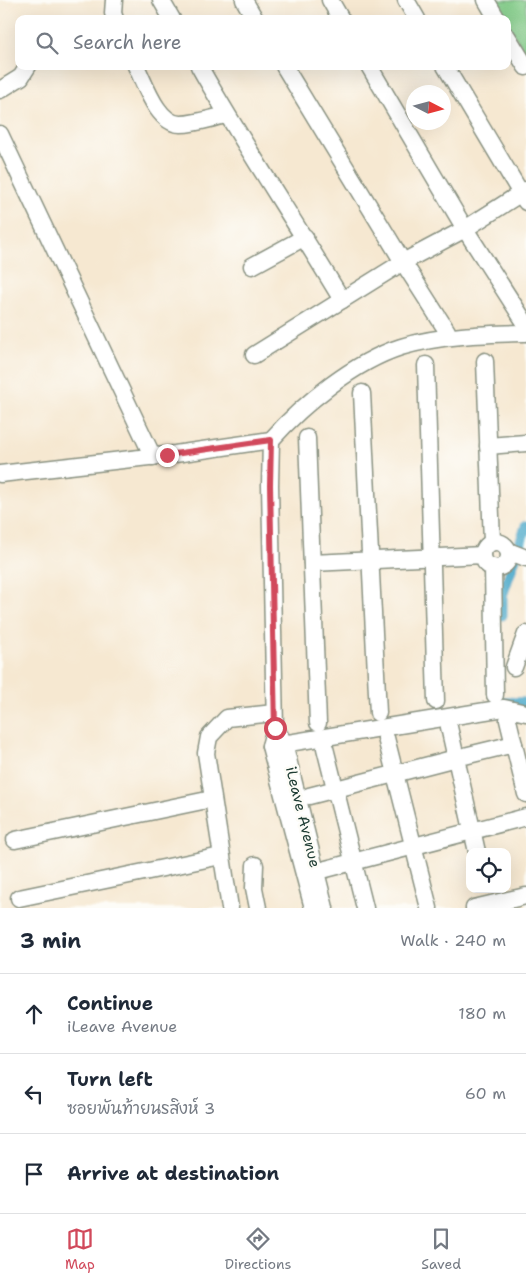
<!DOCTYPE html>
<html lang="en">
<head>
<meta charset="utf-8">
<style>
  body { margin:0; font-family:"Shantell Sans","Playpen Sans Thai",sans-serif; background:#f2f2f3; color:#1f2937 }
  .controls { position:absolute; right:15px; bottom:15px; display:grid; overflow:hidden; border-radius:10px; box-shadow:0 5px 20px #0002 }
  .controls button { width:45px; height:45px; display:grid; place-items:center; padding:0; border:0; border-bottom:1px solid #e0e1e3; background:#fff; color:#1f2937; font:25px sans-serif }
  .compass { position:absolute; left:406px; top:85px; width:45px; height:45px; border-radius:50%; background:#fff; box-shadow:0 5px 20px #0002; rotate:96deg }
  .stop { position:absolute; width:15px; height:15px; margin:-11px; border:4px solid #d1495b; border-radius:50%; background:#fff }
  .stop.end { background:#d1495b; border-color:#fff; box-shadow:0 1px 5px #0008 }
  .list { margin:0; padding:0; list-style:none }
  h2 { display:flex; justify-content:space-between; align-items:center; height:65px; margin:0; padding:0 20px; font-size:21px }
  h2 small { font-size:16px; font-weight:400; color:#747a83 }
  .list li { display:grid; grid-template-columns:32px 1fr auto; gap:15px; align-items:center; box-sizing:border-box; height:80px; padding:0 20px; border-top:1px solid #e0e1e3 }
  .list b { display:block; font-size:19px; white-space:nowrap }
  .list p { margin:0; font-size:16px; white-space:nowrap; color:#747a83 }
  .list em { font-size:16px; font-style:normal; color:#747a83 }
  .icon { flex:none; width:28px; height:28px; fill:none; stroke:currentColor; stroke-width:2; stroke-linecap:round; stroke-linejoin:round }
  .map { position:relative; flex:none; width:526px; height:908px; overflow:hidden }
  .search { position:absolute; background:#fff; box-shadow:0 5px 20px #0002; left:15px; right:15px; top:15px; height:55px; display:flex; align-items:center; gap:12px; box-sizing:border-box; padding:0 18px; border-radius:10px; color:#747a83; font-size:19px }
  .sheet { height:305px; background:#fff }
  nav { display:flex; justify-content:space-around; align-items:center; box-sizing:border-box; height:70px; border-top:1px solid #e0e1e3; background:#fff; font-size:14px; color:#747a83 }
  nav a { display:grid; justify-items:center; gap:2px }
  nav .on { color:#d1495b }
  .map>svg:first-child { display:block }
  .green { fill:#80c986; stroke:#50835d }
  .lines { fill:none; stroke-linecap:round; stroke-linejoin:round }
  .canal { stroke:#4aa7c9; stroke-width:11 }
  .minor-casing { stroke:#8a9282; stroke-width:19 }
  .minor { stroke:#fff; stroke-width:16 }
  .route { stroke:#d1495b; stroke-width:6 }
  .labels { text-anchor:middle; stroke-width:5; stroke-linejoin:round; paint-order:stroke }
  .street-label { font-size:15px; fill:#1f3d34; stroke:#fdfcf7 }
</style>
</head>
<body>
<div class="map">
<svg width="526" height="908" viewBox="0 0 526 908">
  <rect width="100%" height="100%" fill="#fdfcf7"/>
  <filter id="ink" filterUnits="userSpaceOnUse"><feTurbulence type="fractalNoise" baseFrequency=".02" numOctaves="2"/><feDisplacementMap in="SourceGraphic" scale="10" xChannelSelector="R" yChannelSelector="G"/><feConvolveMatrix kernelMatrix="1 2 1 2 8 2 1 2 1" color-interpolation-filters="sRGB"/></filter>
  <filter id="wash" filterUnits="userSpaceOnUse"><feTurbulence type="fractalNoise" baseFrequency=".0096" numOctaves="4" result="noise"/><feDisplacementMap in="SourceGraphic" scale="20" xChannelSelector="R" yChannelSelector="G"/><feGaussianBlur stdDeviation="1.12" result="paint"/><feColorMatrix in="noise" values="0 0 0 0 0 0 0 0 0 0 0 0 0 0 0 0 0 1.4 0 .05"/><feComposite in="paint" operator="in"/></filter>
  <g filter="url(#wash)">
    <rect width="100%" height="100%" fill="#f6e8d1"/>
    <path class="green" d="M493 0H526V54L507 24V19H504Z"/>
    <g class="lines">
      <g class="canal">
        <path d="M502 615V596L526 526"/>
        <path d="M503 702 526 703"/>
      </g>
    </g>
  </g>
  <g filter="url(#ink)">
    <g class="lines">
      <g class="minor-casing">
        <g id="minor">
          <path d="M114 0 113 13 115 19"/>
          <path d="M161 0 172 19"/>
          <path d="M244 0 255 19"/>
          <path d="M330 0 341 19"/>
          <path d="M406 0 417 19"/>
          <path d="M486 0 497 19"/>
          <path d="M507 36 526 67"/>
          <path d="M136 66C145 84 158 125 181 124 195 124 212 118 226 115"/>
          <path d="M199 66C244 146 295 221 342 300"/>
          <path d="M284 66 403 262 447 331"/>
          <path d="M369 66 465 229 524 321"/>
          <path d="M445 66 526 202"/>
          <path d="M0 90 21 77 28 66"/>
          <path d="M0 134 153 457"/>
          <path d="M252 266 305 237"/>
          <path d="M254 355 403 262 465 229 526 190"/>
          <path d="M485 361 492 542"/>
          <path d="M426 365 436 701"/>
          <path d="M362 393 378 713"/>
          <path d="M307 438 318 723"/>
          <path d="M271 440 270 485 275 728 270 746 313 908"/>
          <path d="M488 446 526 443"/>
          <path d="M0 474 175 454 271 440C303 404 354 362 401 347 439 335 486 334 526 333"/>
          <circle cx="496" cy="555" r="13"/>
          <path d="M508 551 526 558"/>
          <path d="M312 563 483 555"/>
          <path d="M493 567 495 695"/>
          <path d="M514 667 526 634"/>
          <path d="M508 720 526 794"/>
          <path d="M449 727 477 852"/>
          <path d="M279 734 284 743 325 908"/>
          <path d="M386 738 429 908"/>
          <path d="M270 746 504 708 526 713"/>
          <path d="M325 748 365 908"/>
          <path d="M309 796 456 758 514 744"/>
          <path d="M15 840 212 799"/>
          <path d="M255 865 254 888 258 908"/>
          <path d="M326 869 526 817"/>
          <path d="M19 898 221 856"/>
          <path d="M230 908 206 753 209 737 227 718 274 713"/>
          <path d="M474 908 526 896"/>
        </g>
      </g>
      <use href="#minor" class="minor"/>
    </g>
  </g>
  <g class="lines" filter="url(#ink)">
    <path class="route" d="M167 455 271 440 270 485 275 728"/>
  </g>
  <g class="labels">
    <g class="street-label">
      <text transform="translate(303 817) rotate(76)" y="5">iLeave Avenue</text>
    </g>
  </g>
</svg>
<div class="controls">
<button><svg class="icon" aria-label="locate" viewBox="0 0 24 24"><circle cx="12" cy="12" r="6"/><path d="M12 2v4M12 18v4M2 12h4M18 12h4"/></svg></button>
</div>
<svg class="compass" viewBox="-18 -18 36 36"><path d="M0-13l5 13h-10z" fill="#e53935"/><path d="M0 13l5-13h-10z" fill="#747a83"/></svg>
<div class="stop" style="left:275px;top:728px"></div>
<div class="stop end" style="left:167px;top:455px"></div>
<div class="search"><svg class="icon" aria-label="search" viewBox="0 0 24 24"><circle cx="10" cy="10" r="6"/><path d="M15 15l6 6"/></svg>Search here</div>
</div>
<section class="sheet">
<h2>3 min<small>Walk · 240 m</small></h2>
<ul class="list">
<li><svg class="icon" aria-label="ahead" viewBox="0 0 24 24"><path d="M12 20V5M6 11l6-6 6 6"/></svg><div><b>Continue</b><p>iLeave Avenue</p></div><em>180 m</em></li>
<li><svg class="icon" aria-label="left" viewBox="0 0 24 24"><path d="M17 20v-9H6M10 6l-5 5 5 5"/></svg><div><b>Turn left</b><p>ซอยพันท้ายนรสิงห์ 3</p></div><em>60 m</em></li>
<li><svg class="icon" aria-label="arrive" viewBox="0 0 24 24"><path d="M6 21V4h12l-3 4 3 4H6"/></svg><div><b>Arrive at destination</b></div></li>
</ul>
</section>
<nav>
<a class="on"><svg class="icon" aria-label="map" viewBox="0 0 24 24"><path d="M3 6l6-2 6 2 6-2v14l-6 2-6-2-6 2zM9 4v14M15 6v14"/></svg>Map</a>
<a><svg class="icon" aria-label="directions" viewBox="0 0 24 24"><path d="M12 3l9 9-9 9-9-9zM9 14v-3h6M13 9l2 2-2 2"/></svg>Directions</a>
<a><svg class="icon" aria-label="saved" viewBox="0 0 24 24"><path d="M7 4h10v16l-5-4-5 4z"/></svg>Saved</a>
</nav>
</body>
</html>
